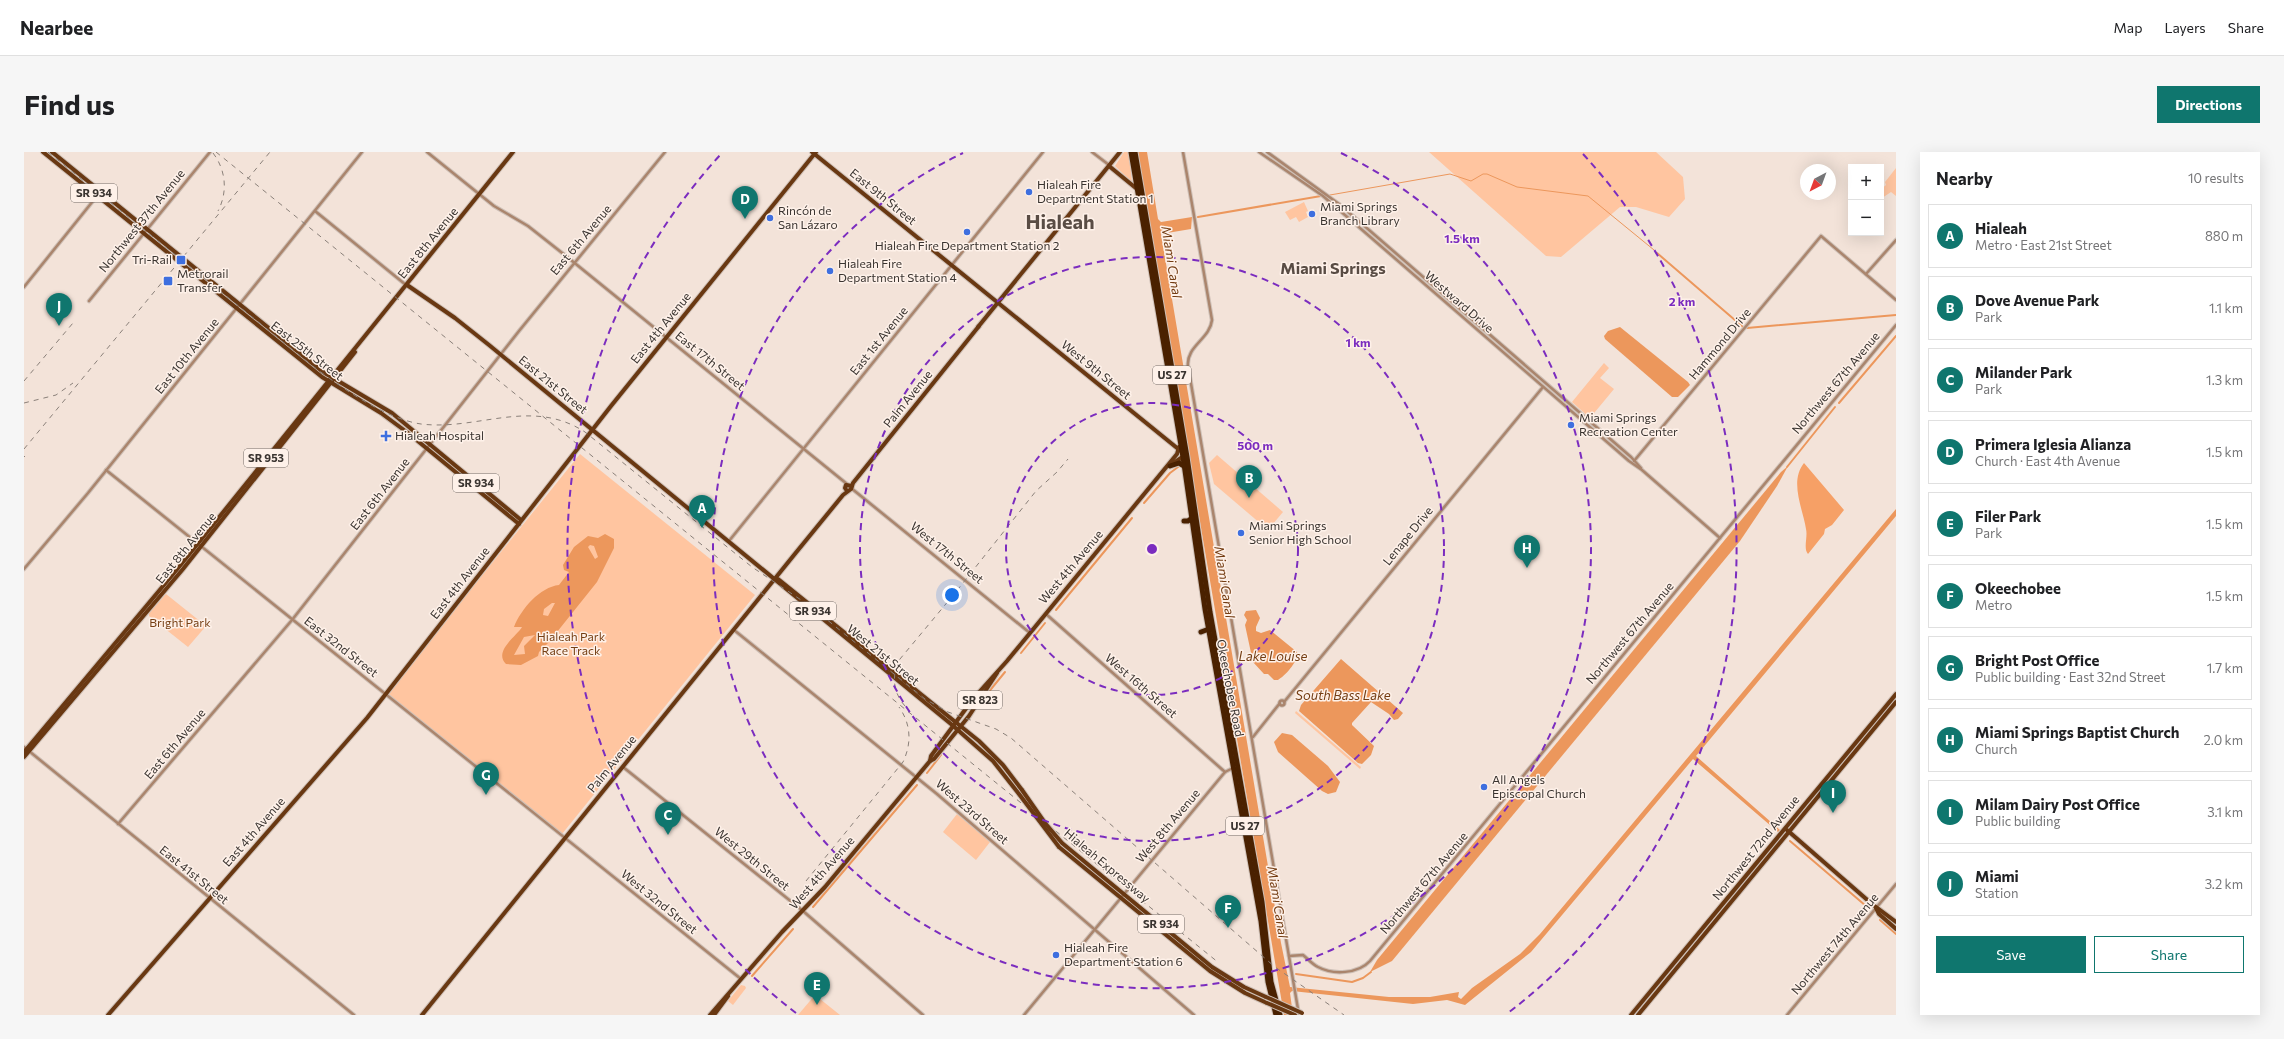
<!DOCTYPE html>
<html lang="en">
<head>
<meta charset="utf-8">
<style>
  body { margin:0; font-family:Commissioner,sans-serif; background:#f6f6f6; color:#202124 }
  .controls { position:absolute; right:12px; top:12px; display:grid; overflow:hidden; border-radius:0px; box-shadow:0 4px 16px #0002 }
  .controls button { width:36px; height:36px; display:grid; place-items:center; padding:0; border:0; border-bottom:1px solid #e0e0e0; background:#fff; color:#202124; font:20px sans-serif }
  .compass { position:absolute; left:1776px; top:12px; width:36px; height:36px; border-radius:50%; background:#fff; box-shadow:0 4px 16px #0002; rotate:221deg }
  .you { position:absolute; left:928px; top:443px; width:14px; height:14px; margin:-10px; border:3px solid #fff; border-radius:50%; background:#1a73e8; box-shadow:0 0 0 6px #1a73e833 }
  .badge { display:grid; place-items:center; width:26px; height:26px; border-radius:50%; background:#0f766e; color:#fff; font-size:13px; font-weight:700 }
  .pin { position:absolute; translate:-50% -33px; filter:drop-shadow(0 1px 2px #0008) }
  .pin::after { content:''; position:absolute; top:21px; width:14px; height:12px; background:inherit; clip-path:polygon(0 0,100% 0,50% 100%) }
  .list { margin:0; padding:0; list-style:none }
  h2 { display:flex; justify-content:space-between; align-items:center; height:52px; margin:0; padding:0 16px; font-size:17px }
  h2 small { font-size:13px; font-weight:400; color:#757577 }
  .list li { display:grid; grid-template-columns:26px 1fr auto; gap:12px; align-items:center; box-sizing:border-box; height:64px; margin:0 8px 8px; padding:0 8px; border:1px solid #e0e0e0; border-radius:0px }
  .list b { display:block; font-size:15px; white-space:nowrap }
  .list p { margin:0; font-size:13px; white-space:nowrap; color:#757577 }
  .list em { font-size:13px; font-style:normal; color:#757577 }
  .actions { display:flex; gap:8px; padding:12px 16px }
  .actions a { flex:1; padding:9px 0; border:1px solid #0f766e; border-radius:0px; text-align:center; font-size:14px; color:#0f766e }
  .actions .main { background:#0f766e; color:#fff }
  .map { position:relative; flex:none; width:1872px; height:863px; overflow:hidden; border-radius:0px }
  header { display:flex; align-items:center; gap:24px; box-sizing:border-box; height:56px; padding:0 20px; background:#fff; border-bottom:1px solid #e0e0e0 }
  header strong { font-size:19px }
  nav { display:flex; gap:22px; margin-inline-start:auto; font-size:14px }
  .intro { display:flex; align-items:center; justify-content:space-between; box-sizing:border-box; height:96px; padding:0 24px }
  h1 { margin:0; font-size:28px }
  .button { padding:10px 18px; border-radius:0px; background:#0f766e; color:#fff; font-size:14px; font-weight:700 }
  main { display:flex; gap:24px; padding:0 24px }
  aside { flex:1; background:#fff; border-radius:0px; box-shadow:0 4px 16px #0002 }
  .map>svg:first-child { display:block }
  .green { fill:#ffc5a0 }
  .forest { fill:#f6a066 }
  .water { fill:#ec975c; fill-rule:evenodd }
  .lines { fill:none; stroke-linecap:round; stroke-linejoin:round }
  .stream { stroke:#ec975c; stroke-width:1 }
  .canal { stroke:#ec975c; stroke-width:2 }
  .minor-casing { stroke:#cec0b7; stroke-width:4.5 }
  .major-casing { stroke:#cec0b7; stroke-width:6 }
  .highway-casing { stroke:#cec0b7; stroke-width:7 }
  .minor { stroke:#aa856d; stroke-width:2.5 }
  .major { stroke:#693812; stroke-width:4 }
  .highway { stroke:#4a2100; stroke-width:5 }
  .rail { stroke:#8a8079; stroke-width:1; stroke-dasharray:5 5; stroke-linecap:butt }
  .major-bridge-casing { stroke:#cec0b7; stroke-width:6; stroke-linecap:butt }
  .major-bridge { stroke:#693812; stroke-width:4 }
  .ring { fill:none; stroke:#7b2cbf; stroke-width:2; stroke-dasharray:7 5 }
  .poi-dot { fill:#3e6fdf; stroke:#fef1e9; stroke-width:1.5 }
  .labels { text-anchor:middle; stroke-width:3; stroke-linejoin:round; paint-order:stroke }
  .shield { fill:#fef1e9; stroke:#756d68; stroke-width:1 }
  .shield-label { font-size:11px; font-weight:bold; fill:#3a3430 }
  .poi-label { font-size:12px; fill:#3a3430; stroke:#fef1e9; text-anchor:start }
  .street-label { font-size:12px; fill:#3a3430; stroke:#fef1e9 }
  .park-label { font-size:12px; fill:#763f14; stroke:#fef1e9 }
  .water-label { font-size:13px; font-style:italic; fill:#743d13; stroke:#fef1e9 }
  .district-label { font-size:16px; font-weight:bold; fill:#594c44; stroke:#fef1e9 }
  .town-label { font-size:20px; font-weight:bold; fill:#594c44; stroke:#fef1e9 }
  .centre { fill:#7b2cbf; stroke:#fef1e9; stroke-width:2 }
  .ring-label { font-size:12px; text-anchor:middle; font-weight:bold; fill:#7b2cbf; stroke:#fef1e9; stroke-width:3; stroke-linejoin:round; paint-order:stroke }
</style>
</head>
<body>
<header>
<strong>Nearbee</strong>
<nav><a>Map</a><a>Layers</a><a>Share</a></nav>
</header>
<div class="intro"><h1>Find us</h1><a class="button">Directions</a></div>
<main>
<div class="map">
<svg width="1872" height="863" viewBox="0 0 1872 863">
  <rect width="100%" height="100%" fill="#f3e3d9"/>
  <g class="green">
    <path d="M1100 0H1105L1108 30 1091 14Z"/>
    <path d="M1405 0H1632L1659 25 1661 47 1645 65 1612 55H1596L1537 105 1522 104Z"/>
    <path d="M1872 16V44L1867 40 1858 46 1857 37 1862 33 1861 30Z"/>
    <path d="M1280 50 1284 59 1282 60 1284 65 1275 70 1272 65 1266 68 1261 60Z"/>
    <path d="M1580 211 1585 216 1576 226 1590 237 1566 266 1548 250Z"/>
    <path d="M556 302 731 443 538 682 363 541Z"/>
    <path d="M1193 303 1259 360 1244 378 1190 332 1185 311Z"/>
    <path d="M142 442 182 474 164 495 125 464V461Z"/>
    <path d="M1272 559 1337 615 1336 617 1271 561Z"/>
    <path d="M933 662 966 690 952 708 919 680Z"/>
    <path d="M717 833 721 834 722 836 709 853 704 849Z"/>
    <path d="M791 843 816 863H774Z"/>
  </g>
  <path class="forest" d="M1780 311 1820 358 1808 373 1801 377 1800 382 1784 402C1779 396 1784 385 1782 377 1779 357 1765 330 1780 311Z"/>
  <g class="water">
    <path d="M1113 0H1123L1134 67 1137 70 1168 65 1167 77 1137 82 1257 791 1266 835 1365 845H1406L1435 840 1434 845 1437 847 1448 836 1496 802 1516 782 1872 357V364L1672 604 1756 678 1754 680 1669 607 1507 800 1441 853 1423 848 1389 852 1268 839 1266 841 1269 863H1260Z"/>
    <path d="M1596 175 1664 230 1666 233 1654 245H1648L1581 187 1580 184 1584 179Z"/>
    <path d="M1764 314 1753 334 1716 389 1368 809 1346 820 1353 808 1757 320Z"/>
    <path d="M581 382 590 387V396L573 430 525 490 515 500 514 504 497 513 482 512C469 499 493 484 498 475H490C497 457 516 435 535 433L545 420 540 418 539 413 550 395 564 384 574 386ZM566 393 570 394 574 405 571 407 564 395ZM528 451H531L524 464 519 463 520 457ZM511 483 500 494 501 502 490 503 500 485Z"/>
    <path d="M1232 458 1236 466 1232 475V479L1237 481 1246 478 1273 500C1275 509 1261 524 1254 528H1250L1244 522H1240L1229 510 1221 473 1223 468 1220 463 1222 459Z"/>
    <path d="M1317 507 1379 561 1374 567 1370 568 1365 562 1347 550 1328 571V573L1350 594 1347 603 1338 612 1334 611 1275 559 1277 553Z"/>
    <path d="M1258 581 1268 583 1304 614 1316 630 1312 640 1304 642 1298 639 1254 600 1250 590Z"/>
  </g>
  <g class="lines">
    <path class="stream" d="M1306 43 1426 22 1447 29 1459 22H1463L1493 35 1564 44 1630 98"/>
    <g class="canal">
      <path d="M1174 65 1297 44"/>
      <path d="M1633 101 1719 175"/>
      <path d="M1723 176 1872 163"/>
      <path d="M1815 251 1872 184"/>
      <path d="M1763 315 1811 255"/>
      <path d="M1120 351 1146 321 1154 315"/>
      <path d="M1032 458 1108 366"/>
      <path d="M997 501 1021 471"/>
      <path d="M963 542 981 520"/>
      <path d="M903 621 917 603"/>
      <path d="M1766 689 1842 754"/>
      <path d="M789 755 893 633"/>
      <path d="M1856 768 1872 782"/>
      <path d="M1272 822 1328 830 1339 826 1347 820"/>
      <path d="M728 824 769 777"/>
    </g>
    <g class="minor-casing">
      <g id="minor">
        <path d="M403 0 470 54 504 74 542 104 823 332"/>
        <path d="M1068 0 1085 13"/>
        <path d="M1159 0 1188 168C1186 187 1162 194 1164 214L1275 863"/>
        <path d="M1235 0 1299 44 1605 309 1618 318 1696 386"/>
        <path d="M1243 0 1315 52 1607 305 1617 316"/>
        <path d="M291 59 382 133"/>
        <path d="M1842 122 1872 88"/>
        <path d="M0 135 73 44"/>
        <path d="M65 149 186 0"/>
        <path d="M1610 309 1797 84 1872 148"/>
        <path d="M82 318 717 827"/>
        <path d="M827 336 1006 481"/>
        <path d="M705 389 1019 0"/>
        <path d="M0 417 64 341 338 0"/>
        <path d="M1022 462 1201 620"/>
        <path d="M710 478 913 642 1170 863"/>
        <circle cx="1258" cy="551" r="2.5"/>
        <path d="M1260 550 1519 235"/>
        <path d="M1229 585 1256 551"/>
        <path d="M0 595 330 863"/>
        <path d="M599 615 779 759 899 863"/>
        <path d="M94 672 268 468 495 179 641 0"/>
        <path d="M1265 804 1279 803C1284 807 1288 812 1294 815 1309 823 1334 822 1346 809L1872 173"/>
        <path d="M1000 863 1201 620 1209 616"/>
        <path d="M1763 863 1872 732"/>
      </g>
    </g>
    <g class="major-casing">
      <g id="major">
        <path d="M19 0 298 225 357 261 384 281 495 372"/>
        <path d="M28 0 299 220 368 261 497 368"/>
        <path d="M788 0 1158 300"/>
        <path d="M1085 14 1113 37"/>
        <path d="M383 133 431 166 465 193 927 572 969 609 995 642"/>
        <path d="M954 175 1096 0"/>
        <path d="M1148 312 1160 304"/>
        <path d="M823 339 821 336 822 333 828 334"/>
        <path d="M754 427 955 589 979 613 998 638"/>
        <path d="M0 600 155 415 489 0"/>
        <path d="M0 605 159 417 331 200"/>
        <path d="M906 609 907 604 949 547 983 509 1153 302 1155 295"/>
        <path d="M1763 678 1848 752 1872 770"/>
        <path d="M1038 691 1188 815 1220 835 1242 845"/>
        <path d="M1035 695 1186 819 1221 841 1243 851"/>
        <path d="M1852 756 1855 762 1872 777"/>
        <path d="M84 863 343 566 587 254 792 0"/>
        <path d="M398 863 770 403 819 343 827 337 829 331 955 174"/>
        <path d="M686 863 758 780 801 735 906 609 910 607 945 564 973 521"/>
        <path d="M690 863 704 844"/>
        <path d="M1607 863 1872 542"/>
        <path d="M1614 863 1872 550"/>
      </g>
    </g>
    <g class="highway-casing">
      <g id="highway">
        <path d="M1107 0 1159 305 1181 457 1237 769 1244 830 1252 863"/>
        <path d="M1111 0 1163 305 1186 460 1238 750 1247 830 1256 863"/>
        <path d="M1146 314 1155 311 1160 314"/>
        <path d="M1160 369H1164L1168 366"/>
        <path d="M1177 480 1185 477"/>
      </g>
    </g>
    <use href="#minor" class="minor"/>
    <use href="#major" class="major"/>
    <use href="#highway" class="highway"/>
    <g class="rail">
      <path d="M24 0 290 215C318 236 362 267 397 272 454 279 507 245 561 280L728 415 786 454 901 547 924 560 972 577 987 586 1251 815 1320 863"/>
      <path d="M192 0 1195 811"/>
      <path d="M189 1C202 18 204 40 194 59"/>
      <path d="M0 229 49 171"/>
      <path d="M0 251 32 243 49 231"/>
      <path d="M0 297 246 0"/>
      <path d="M0 305 1 304"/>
      <path d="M881 554C869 541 867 522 876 507L931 441 1012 339 1033 320 1044 307"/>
      <path d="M782 729 879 610C888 591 887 572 875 555"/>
    </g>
    <g class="major-bridge-casing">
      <g id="major-bridge">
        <path d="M998 638 1021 671 1038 691"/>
        <path d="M995 642 1035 695"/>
        <path d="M1242 845 1278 861"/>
        <path d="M1243 851 1271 863"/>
      </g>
    </g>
    <use href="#major-bridge" class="major-bridge"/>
  </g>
  <g class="ring">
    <circle cx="1128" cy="397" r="146"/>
    <circle cx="1128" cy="397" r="292"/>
    <path d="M1317 1A439 439 0 1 1 939 1"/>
    <path d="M772 861A585 585 0 0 1 697 2M1559 2A585 585 0 0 1 1484 861"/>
  </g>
  <g class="poi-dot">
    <circle cx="1005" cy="40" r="4"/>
    <circle cx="1288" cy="62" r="4"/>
    <circle cx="746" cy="66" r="4"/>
    <circle cx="943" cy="80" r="4"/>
    <rect x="152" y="103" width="10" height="10" rx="2"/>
    <circle cx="806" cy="119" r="4"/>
    <rect x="139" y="124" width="10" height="10" rx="2"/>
    <circle cx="1547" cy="273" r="4"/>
    <path d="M360 278h4v4h4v4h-4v4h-4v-4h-4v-4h4z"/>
    <circle cx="1217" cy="381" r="4"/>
    <circle cx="1460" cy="635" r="4"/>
    <circle cx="1032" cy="803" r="4"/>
  </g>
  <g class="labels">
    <g class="shield">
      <rect x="47" y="32" width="46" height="18" rx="3"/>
      <rect x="1129" y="214" width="38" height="18" rx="3"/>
      <rect x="220" y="297" width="44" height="18" rx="3"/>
      <rect x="429" y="322" width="46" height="18" rx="3"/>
      <rect x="766" y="450" width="46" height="18" rx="3"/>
      <rect x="934" y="539" width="44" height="18" rx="3"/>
      <rect x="1202" y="665" width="38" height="18" rx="3"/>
      <rect x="1114" y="763" width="46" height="18" rx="3"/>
    </g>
    <g class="shield-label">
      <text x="70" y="45">SR 934</text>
      <text x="1148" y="227">US 27</text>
      <text x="242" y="310">SR 953</text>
      <text x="452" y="335">SR 934</text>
      <text x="789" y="463">SR 934</text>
      <text x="956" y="552">SR 823</text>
      <text x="1221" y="678">US 27</text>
      <text x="1137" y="776">SR 934</text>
    </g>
    <g class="poi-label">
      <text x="1013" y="37">Hialeah Fire<tspan x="1013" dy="14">Department Station 1</tspan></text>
      <text x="1296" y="59">Miami Springs<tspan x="1296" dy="14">Branch Library</tspan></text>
      <text x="754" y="63">Rincón de<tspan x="754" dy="14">San Lázaro</tspan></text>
      <text x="943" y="98" text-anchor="middle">Hialeah Fire Department Station 2</text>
      <text x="148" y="112" text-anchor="end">Tri-Rail</text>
      <text x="814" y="116">Hialeah Fire<tspan x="814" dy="14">Department Station 4</tspan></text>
      <text x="153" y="126">Metrorail<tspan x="153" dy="14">Transfer</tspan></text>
      <text x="1555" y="270">Miami Springs<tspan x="1555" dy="14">Recreation Center</tspan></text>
      <text x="371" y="288">Hialeah Hospital</text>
      <text x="1225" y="378">Miami Springs<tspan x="1225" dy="14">Senior High School</tspan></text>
      <text x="1468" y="632">All Angels<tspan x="1468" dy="14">Episcopal Church</tspan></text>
      <text x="1040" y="800">Hialeah Fire<tspan x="1040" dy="14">Department Station 6</tspan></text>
    </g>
    <g class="street-label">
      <text transform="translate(859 45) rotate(39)" y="4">East 9th Street</text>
      <text transform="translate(118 69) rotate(-51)" y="4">Northwest 37th Avenue</text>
      <text transform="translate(557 88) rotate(-50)" y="4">East 6th Avenue</text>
      <text transform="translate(404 91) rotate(-51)" y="4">East 8th Avenue</text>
      <text transform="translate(1435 150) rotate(41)" y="4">Westward Drive</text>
      <text transform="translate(637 176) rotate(-51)" y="4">East 4th Avenue</text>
      <text transform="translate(855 189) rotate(-51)" y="4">East 1st Avenue</text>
      <text transform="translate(1696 192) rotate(-50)" y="4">Hammond Drive</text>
      <text transform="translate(283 199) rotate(38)" y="4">East 25th Street</text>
      <text transform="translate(163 204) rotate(-51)" y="4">East 10th Avenue</text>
      <text transform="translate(686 209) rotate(39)" y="4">East 17th Street</text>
      <text transform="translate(1072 218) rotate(39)" y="4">West 9th Street</text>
      <text transform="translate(1812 231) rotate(-50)" y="4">Northwest 67th Avenue</text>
      <text transform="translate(529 233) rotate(39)" y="4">East 21st Street</text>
      <text transform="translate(884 247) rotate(-51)" y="4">Palm Avenue</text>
      <text transform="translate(356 342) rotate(-52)" y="4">East 6th Avenue</text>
      <text transform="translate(1384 384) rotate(-51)" y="4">Lenape Drive</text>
      <text transform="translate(162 396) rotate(-51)" y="4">East 8th Avenue</text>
      <text transform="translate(923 401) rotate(39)" y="4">West 17th Street</text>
      <text transform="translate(1047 415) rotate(-50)" y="4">West 4th Avenue</text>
      <text transform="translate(436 431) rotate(-52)" y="4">East 4th Avenue</text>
      <text transform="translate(1606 481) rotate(-50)" y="4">Northwest 67th Avenue</text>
      <text transform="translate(317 495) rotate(38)" y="4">East 32nd Street</text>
      <text transform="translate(859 503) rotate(39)" y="4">West 21st Street</text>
      <text transform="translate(1117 534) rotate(41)" y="4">West 16th Street</text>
      <text transform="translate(1206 536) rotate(79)" y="4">Okeechobee Road</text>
      <text transform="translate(151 592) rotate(-50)" y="4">East 6th Avenue</text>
      <text transform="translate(588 612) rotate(-51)" y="4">Palm Avenue</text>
      <text transform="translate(948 660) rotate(41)" y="4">West 23rd Street</text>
      <text transform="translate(1144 674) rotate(-50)" y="4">West 8th Avenue</text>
      <text transform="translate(230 680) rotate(-49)" y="4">East 4th Avenue</text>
      <text transform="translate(1732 696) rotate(-51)" y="4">Northwest 72nd Avenue</text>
      <text transform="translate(728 707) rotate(39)" y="4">West 29th Street</text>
      <text transform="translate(1083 714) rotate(40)" y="4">Hialeah Expressway</text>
      <text transform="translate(798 721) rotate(-49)" y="4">West 4th Avenue</text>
      <text transform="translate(170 723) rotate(39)" y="4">East 41st Street</text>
      <text transform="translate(1400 731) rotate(-50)" y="4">Northwest 67th Avenue</text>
      <text transform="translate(635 750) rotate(39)" y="4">West 32nd Street</text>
      <text transform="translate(1811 792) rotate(-50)" y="4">Northwest 74th Avenue</text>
    </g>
    <g class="park-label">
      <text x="156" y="475">Bright Park</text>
      <text x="547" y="489">Hialeah Park<tspan x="547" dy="14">Race Track</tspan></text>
    </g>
    <g class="water-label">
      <text transform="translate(1148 110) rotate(81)" y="5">Miami Canal</text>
      <text transform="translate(1201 430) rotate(81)" y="5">Miami Canal</text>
      <text x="1249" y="509">Lake Louise</text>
      <text x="1319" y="548">South Bass Lake</text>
      <text transform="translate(1254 750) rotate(81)" y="5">Miami Canal</text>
    </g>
    <g class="district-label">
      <text x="1309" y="122">Miami Springs</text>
    </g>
    <g class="town-label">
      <text x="1036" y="77">Hialeah</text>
    </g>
  </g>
  <circle cx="1128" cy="397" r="6" class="centre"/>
  <g class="ring-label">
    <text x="1438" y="91">1.5 km</text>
    <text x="1658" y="154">2 km</text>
    <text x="1334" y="195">1 km</text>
    <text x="1231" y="298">500 m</text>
  </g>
</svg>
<div class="controls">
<button>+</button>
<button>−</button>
</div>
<svg class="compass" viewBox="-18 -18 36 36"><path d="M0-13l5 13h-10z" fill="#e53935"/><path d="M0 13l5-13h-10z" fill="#757577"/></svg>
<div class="you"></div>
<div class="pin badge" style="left:678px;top:376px">A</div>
<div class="pin badge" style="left:1225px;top:346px">B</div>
<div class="pin badge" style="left:644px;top:683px">C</div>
<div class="pin badge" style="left:721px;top:67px">D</div>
<div class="pin badge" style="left:793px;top:853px">E</div>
<div class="pin badge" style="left:1204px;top:776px">F</div>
<div class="pin badge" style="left:462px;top:643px">G</div>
<div class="pin badge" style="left:1503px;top:416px">H</div>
<div class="pin badge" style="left:1809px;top:661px">I</div>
<div class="pin badge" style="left:35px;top:174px">J</div>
</div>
<aside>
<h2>Nearby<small>10 results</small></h2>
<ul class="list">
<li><span class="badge">A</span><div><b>Hialeah</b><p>Metro · East 21st Street</p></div><em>880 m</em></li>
<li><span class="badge">B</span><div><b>Dove Avenue Park</b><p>Park</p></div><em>1.1 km</em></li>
<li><span class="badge">C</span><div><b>Milander Park</b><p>Park</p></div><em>1.3 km</em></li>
<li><span class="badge">D</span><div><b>Primera Iglesia Alianza</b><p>Church · East 4th Avenue</p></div><em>1.5 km</em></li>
<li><span class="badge">E</span><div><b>Filer Park</b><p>Park</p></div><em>1.5 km</em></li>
<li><span class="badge">F</span><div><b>Okeechobee</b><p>Metro</p></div><em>1.5 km</em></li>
<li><span class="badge">G</span><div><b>Bright Post Office</b><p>Public building · East 32nd Street</p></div><em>1.7 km</em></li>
<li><span class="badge">H</span><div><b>Miami Springs Baptist Church</b><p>Church</p></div><em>2.0 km</em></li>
<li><span class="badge">I</span><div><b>Milam Dairy Post Office</b><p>Public building</p></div><em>3.1 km</em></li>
<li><span class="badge">J</span><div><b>Miami</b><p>Station</p></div><em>3.2 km</em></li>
</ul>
<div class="actions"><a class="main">Save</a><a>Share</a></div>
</aside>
</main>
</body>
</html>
